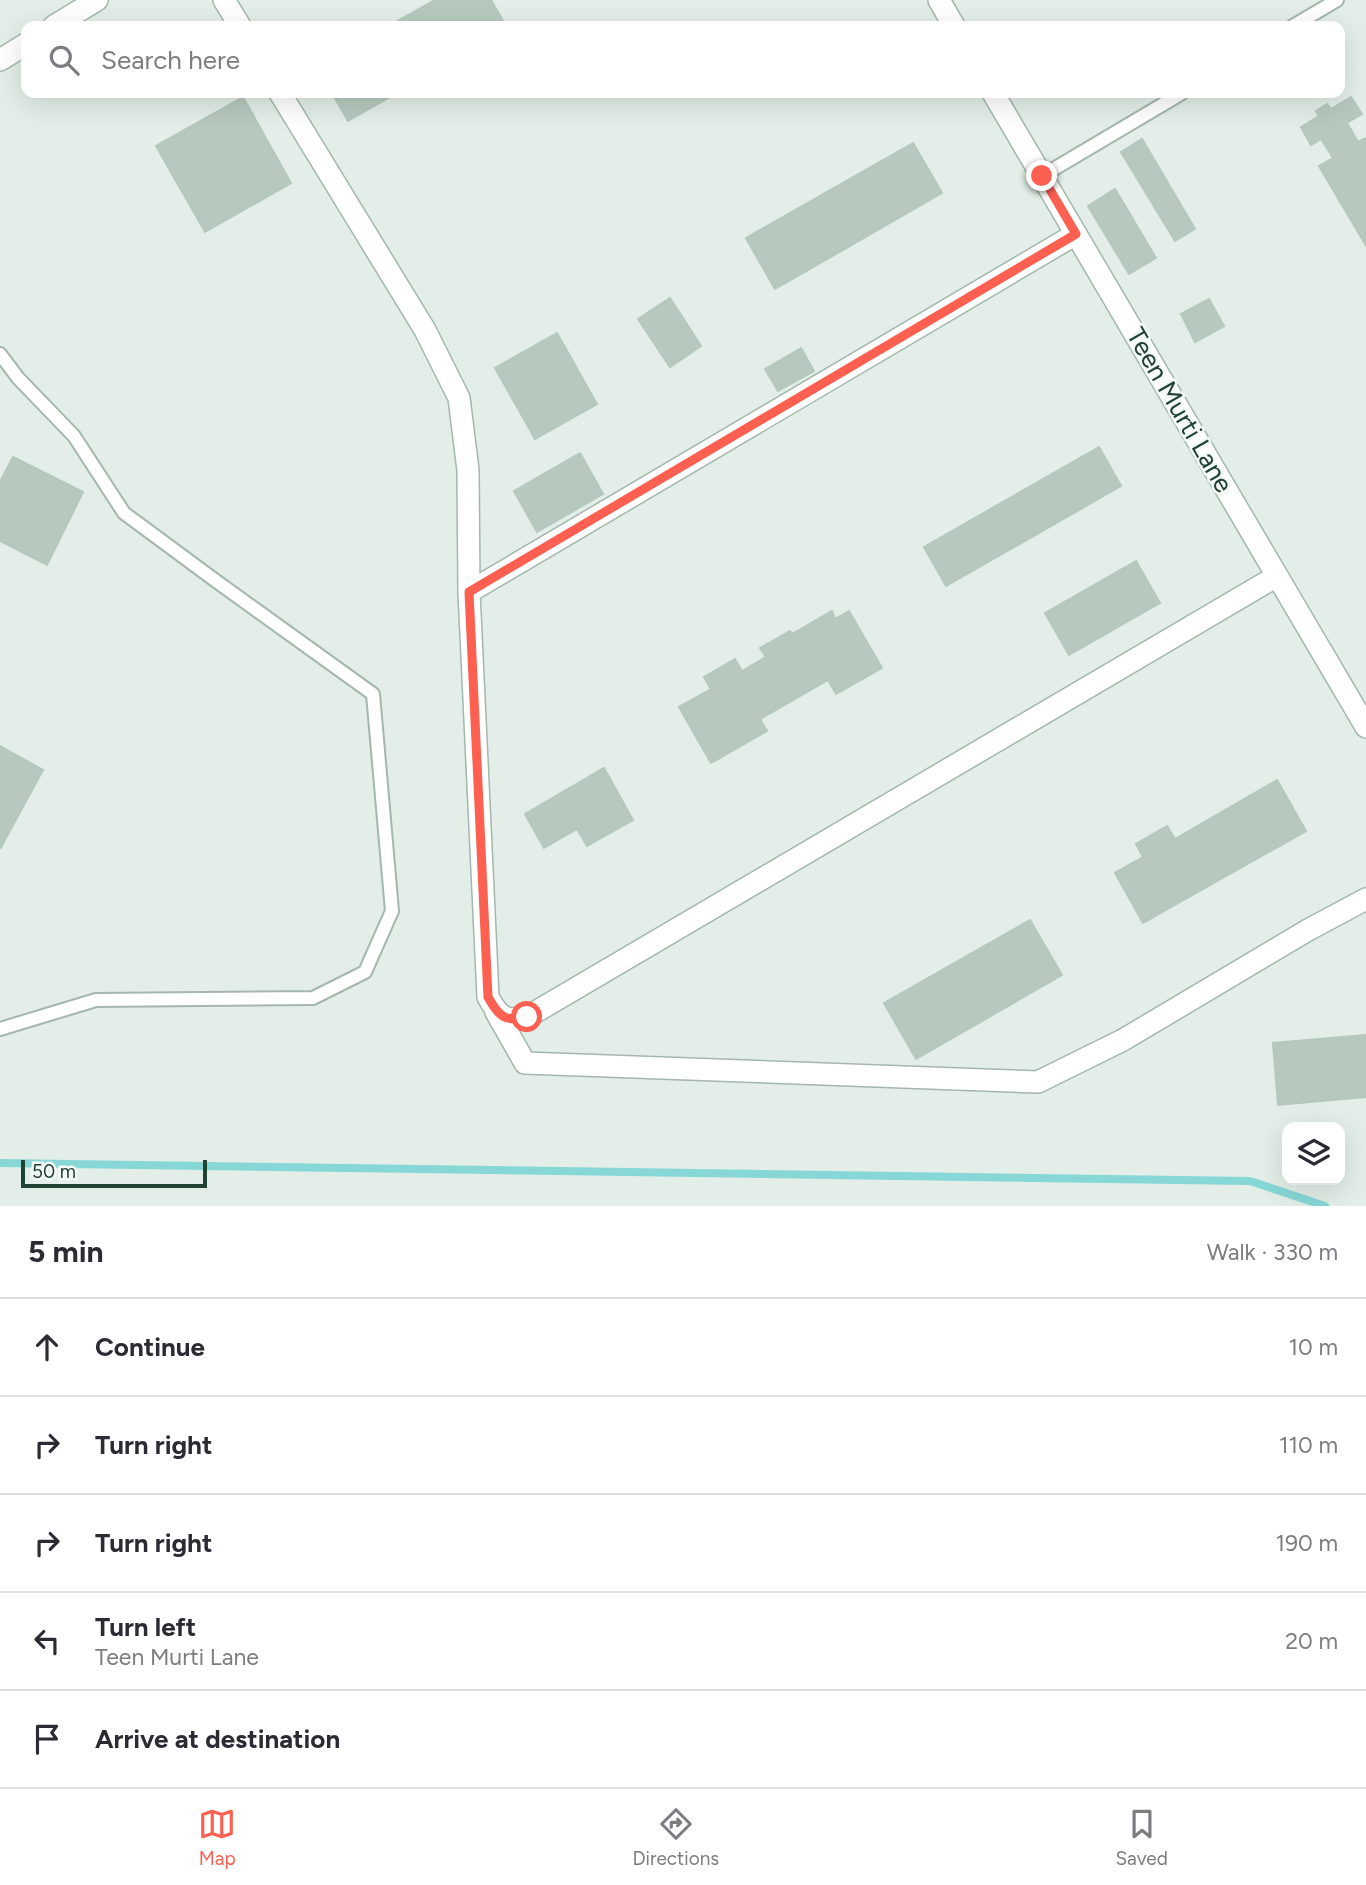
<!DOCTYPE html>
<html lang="en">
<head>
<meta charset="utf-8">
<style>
  body { margin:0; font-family:Figtree,sans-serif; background:#f2f2f3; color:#2b2b33 }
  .controls { position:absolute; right:21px; bottom:21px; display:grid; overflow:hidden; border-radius:14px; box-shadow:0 7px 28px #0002 }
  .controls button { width:63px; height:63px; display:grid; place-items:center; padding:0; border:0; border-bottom:2px solid #e1e1e2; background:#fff; color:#2b2b33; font:35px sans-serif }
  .scale { position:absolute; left:21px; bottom:18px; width:186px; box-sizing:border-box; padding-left:7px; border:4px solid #214133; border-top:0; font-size:19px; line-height:24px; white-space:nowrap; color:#214133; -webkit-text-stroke:5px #f3faf6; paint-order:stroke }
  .stop { position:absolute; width:21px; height:21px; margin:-16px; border:5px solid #fd5f51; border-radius:50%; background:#fff }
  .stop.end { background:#fd5f51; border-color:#fff; box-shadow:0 2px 7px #0008 }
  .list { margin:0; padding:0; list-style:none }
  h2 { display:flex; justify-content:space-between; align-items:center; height:91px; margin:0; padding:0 28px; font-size:30px }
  h2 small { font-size:23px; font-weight:400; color:#7c7c81 }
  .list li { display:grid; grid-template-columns:46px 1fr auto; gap:21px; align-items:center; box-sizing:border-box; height:98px; padding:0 28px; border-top:2px solid #e1e1e2 }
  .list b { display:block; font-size:26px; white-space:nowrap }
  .list p { margin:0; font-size:23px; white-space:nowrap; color:#7c7c81 }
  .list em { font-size:23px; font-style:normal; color:#7c7c81 }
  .icon { flex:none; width:38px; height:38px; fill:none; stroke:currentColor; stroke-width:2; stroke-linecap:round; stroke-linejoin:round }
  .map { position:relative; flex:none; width:1366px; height:1206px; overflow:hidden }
  .search { position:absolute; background:#fff; box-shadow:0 7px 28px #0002; left:21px; right:21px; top:21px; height:77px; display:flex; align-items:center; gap:18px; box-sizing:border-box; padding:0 24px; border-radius:14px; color:#7c7c81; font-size:26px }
  .sheet { height:581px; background:#fff }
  nav { display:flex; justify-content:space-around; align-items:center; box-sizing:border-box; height:98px; border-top:2px solid #e1e1e2; background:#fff; font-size:19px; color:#7c7c81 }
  nav a { display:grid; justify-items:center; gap:4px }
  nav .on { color:#fd5f51 }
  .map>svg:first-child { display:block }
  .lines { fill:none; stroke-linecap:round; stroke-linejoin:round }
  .stream { stroke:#86d7d6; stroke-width:8 }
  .building { fill:#b7c9bf; stroke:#b4c8bc; stroke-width:2 }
  .lane-casing { stroke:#a4b7ad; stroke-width:16 }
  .street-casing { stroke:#a4b7ad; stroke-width:24 }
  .lane { stroke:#fff; stroke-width:12 }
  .street { stroke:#fff; stroke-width:21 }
  .route { stroke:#fd5f51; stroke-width:9 }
  .labels { text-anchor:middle; stroke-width:5; stroke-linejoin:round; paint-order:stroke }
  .street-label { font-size:26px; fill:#214133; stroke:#f3faf6 }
</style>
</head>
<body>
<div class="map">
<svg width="1366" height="1206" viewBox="0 0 1366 1206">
  <rect width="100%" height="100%" fill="#e2eee7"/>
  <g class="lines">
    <path class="stream" d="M0 1163 1250 1181 1325 1206"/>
  </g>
  <g class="building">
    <path d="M435 0H491L506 26H389Z"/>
    <path d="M332 93H397L348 121Z"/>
    <path d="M243 97 291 183 205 232 156 146Z"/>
    <path d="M1351 97 1362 114 1347 123 1358 142 1366 138 1365 244 1319 166 1333 158 1321 139 1311 145 1301 127 1319 116 1316 111 1327 104 1331 109Z"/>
    <path d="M1142 139 1195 229 1175 241 1121 152Z"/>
    <path d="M913 143 942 193 775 289 746 238Z"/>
    <path d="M1115 189 1156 258 1129 274 1088 206Z"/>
    <path d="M670 298 701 346 670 367 638 319Z"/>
    <path d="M1209 299 1224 326 1195 342 1181 314Z"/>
    <path d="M557 333 597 404 535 439 495 368Z"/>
    <path d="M801 348 814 371 778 391 765 369Z"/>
    <path d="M1099 447 1121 486 946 586 924 547Z"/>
    <path d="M580 453 603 494 537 532 514 491Z"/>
    <path d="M13 457 83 492 47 565 0 541V482Z"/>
    <path d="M1136 561 1160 603 1069 655 1045 613Z"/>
    <path d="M832 611 835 619 849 611 882 668 836 694 828 680 760 719 767 731 711 763 679 707 711 689 704 677 735 659 742 671 766 657 760 648 790 631 792 634Z"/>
    <path d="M0 746 43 770 0 849Z"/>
    <path d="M604 768 633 820 587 846 577 829 544 848 525 814Z"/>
    <path d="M1277 780 1306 831 1143 923 1115 873 1143 857 1136 844 1167 826 1175 839Z"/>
    <path d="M1030 920 1062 975 916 1059 884 1003Z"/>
    <path d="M1366 1035V1097L1278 1105 1273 1043Z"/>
  </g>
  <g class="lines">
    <g class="lane-casing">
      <g id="lane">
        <path d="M1293 26 1337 0"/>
        <path d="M1042 176 1182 93"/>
        <path d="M0 354 18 378 74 436 124 513 216 581 373 694 392 911 365 972 313 998 96 1000 0 1029"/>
      </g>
    </g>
    <g class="street-casing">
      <g id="street">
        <path d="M224 0 240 26"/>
        <path d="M939 0 954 26"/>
        <path d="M54 26 97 0"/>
        <path d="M0 60 26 44"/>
        <path d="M280 93 425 330 459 398 468 470 469 592 488 997C499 1017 505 1022 527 1017L1277 576"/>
        <path d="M993 93 1366 727"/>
        <path d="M469 592 1076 234"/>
        <path d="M496 1012 525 1063 1038 1082 1123 1040 1308 930 1366 899"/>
      </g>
    </g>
    <use href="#lane" class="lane"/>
    <use href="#street" class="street"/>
  </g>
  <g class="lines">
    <path class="route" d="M527 1017C505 1022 499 1017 488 997L469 592 1076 234 1042 176"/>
  </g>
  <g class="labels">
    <g class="street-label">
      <text transform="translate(1180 410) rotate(60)" y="9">Teen Murti Lane</text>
    </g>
  </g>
</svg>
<div class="controls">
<button><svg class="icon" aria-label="layers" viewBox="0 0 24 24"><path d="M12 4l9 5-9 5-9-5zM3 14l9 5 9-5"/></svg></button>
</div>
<div class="scale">50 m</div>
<div class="stop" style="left:527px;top:1017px"></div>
<div class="stop end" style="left:1042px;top:176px"></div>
<div class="search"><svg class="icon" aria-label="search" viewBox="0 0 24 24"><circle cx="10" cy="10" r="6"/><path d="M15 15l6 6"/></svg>Search here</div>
</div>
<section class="sheet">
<h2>5 min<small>Walk · 330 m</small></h2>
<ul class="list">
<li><svg class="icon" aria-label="ahead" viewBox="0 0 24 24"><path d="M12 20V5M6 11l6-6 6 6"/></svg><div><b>Continue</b></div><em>10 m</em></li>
<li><svg class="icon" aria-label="right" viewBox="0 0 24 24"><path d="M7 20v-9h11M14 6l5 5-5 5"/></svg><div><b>Turn right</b></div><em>110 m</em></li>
<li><svg class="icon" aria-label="right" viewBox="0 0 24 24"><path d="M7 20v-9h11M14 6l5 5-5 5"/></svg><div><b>Turn right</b></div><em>190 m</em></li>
<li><svg class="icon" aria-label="left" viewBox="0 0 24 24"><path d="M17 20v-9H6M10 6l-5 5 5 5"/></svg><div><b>Turn left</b><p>Teen Murti Lane</p></div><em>20 m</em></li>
<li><svg class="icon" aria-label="arrive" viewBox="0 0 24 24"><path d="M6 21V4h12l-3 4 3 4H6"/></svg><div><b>Arrive at destination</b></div></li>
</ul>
</section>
<nav>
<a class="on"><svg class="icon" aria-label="map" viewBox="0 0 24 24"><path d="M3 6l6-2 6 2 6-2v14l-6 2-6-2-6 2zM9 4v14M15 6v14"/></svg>Map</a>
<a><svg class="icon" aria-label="directions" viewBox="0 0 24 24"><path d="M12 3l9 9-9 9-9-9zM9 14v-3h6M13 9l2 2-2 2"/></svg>Directions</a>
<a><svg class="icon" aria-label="saved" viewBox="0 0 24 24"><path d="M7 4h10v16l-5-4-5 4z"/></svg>Saved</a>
</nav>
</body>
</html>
